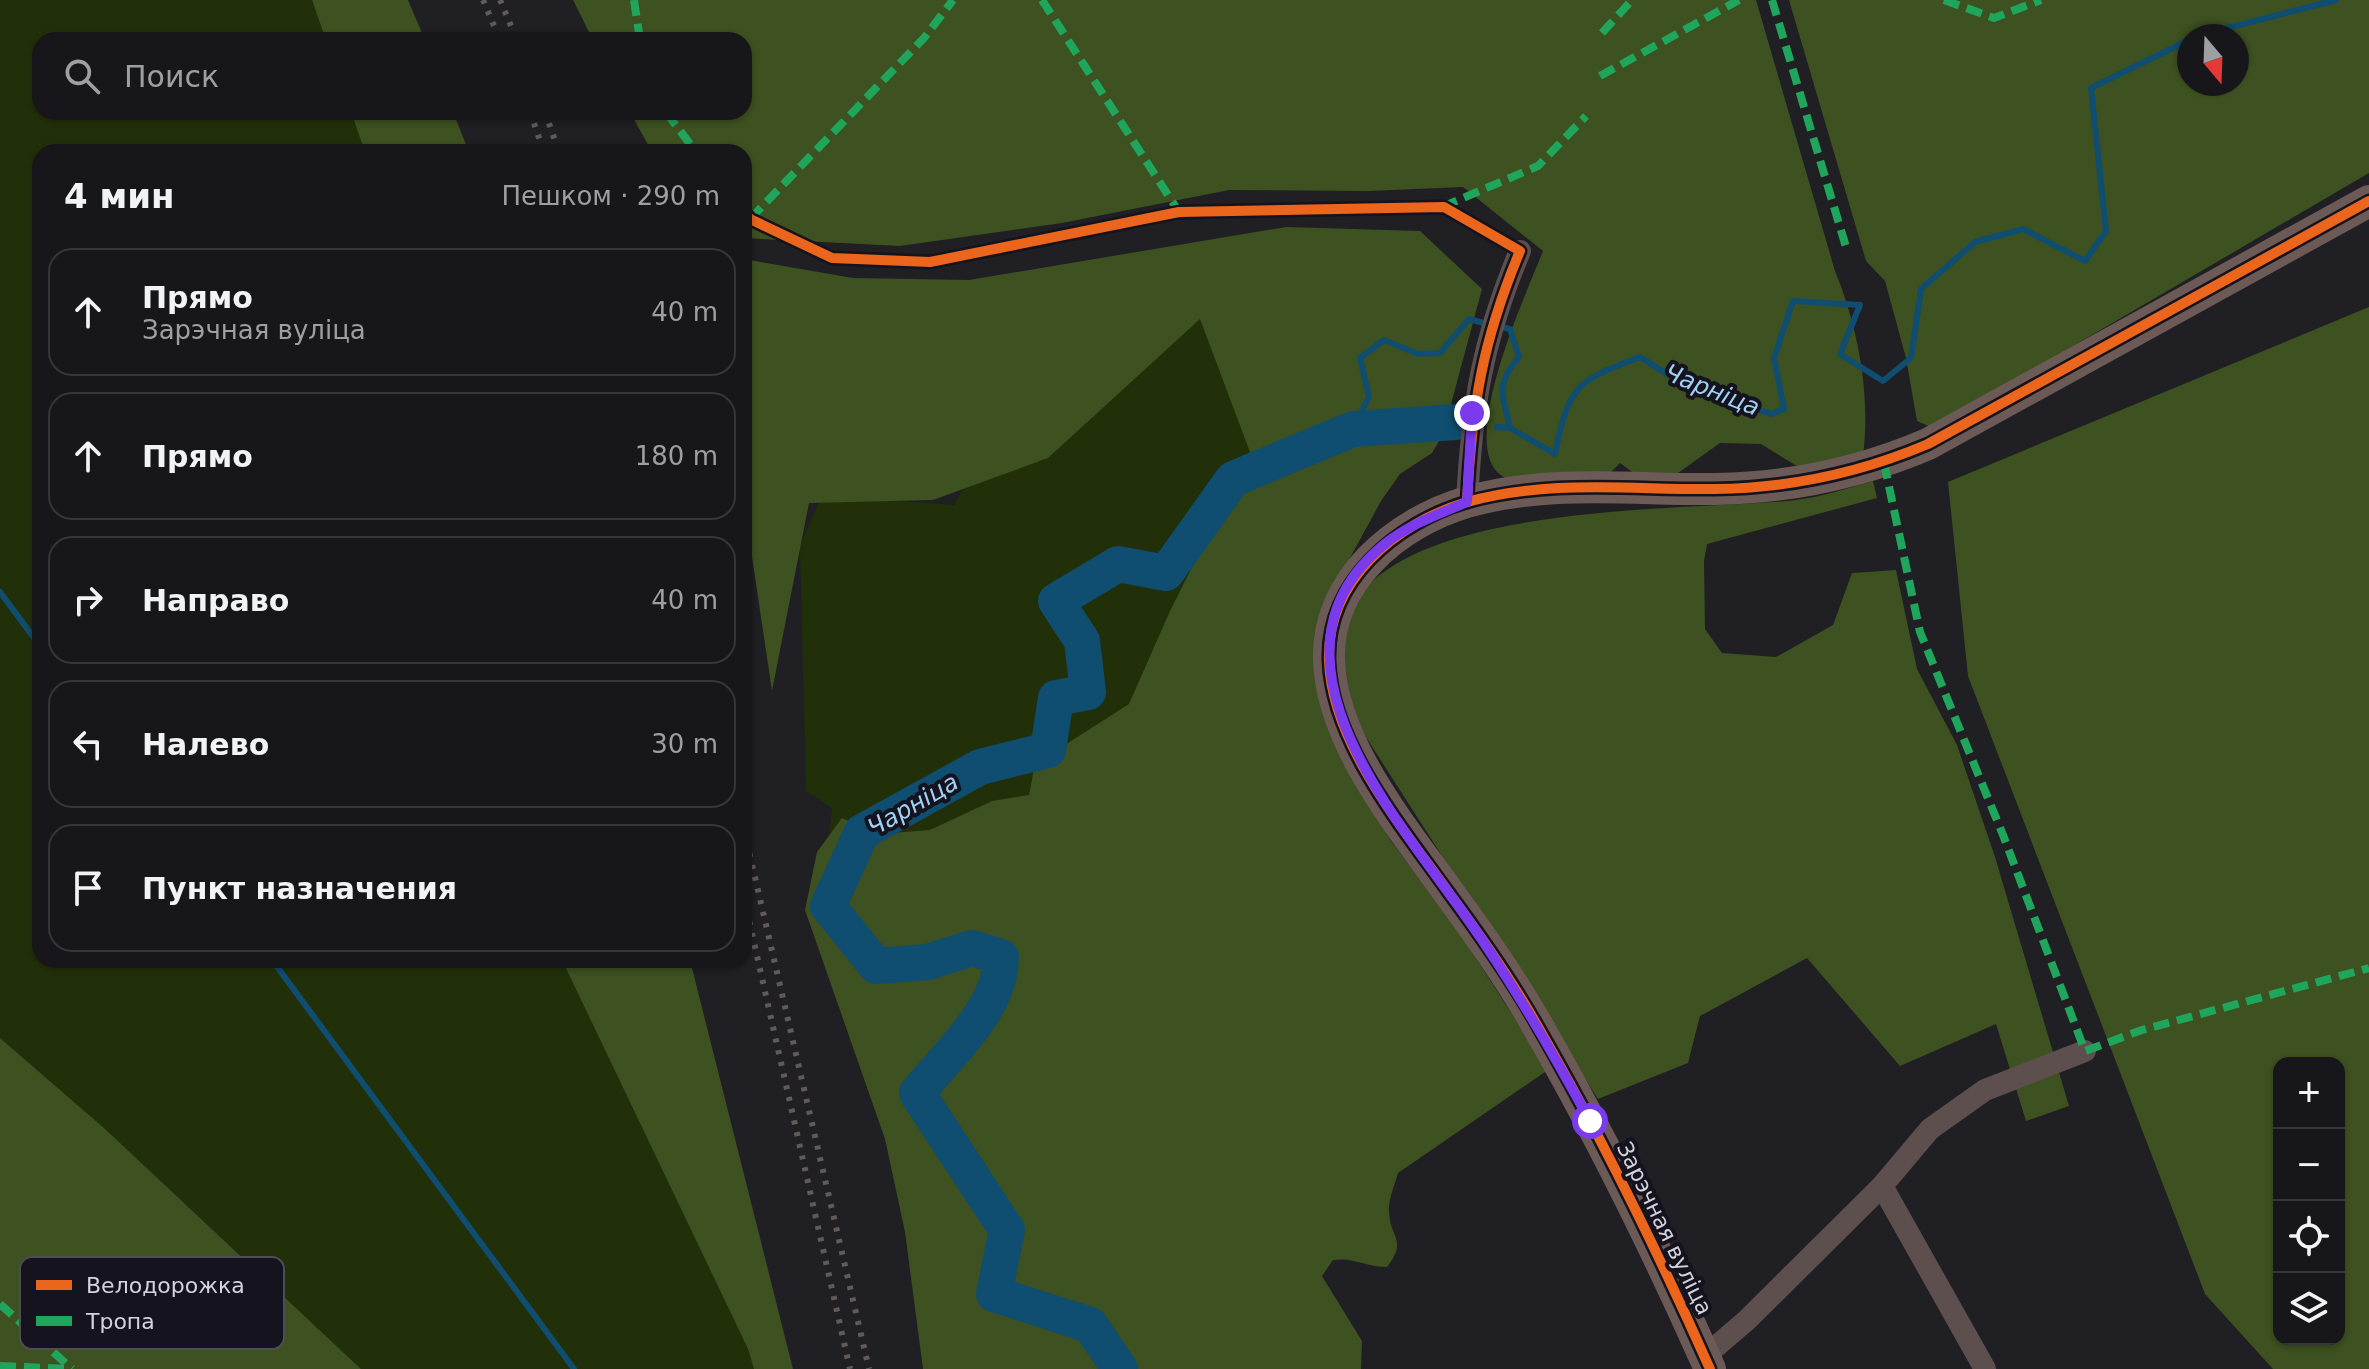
<!DOCTYPE html>
<html lang="ru">
<head>
<meta charset="utf-8">
<style>
  body { margin:0; font-family:"DejaVu Sans",sans-serif; background:#242428; color:#f1f3f6 }
  .controls { position:absolute; right:24px; bottom:24px; display:grid; overflow:hidden; border-radius:16px; box-shadow:0 2px 6px #0004 }
  .controls button { width:72px; height:72px; display:grid; place-items:center; padding:0; border:0; border-bottom:2px solid #36363a; background:#17171b; color:#f1f3f6; font:40px sans-serif }
  .compass { position:absolute; left:2177px; top:24px; width:72px; height:72px; border-radius:50%; background:#17171b; box-shadow:0 2px 6px #0004; rotate:161deg }
  .stop { position:absolute; width:24px; height:24px; margin:-18px; border:6px solid #7c3aed; border-radius:50%; background:#fff }
  .stop.end { background:#7c3aed; border-color:#fff; box-shadow:0 2px 8px #0008 }
  .list { margin:0; padding:0; list-style:none }
  h2 { display:flex; justify-content:space-between; align-items:center; height:104px; margin:0; padding:0 32px; font-size:34px }
  h2 small { font-size:26px; font-weight:400; color:#9e9fa3 }
  .list li { display:grid; grid-template-columns:52px 1fr auto; gap:24px; align-items:center; box-sizing:border-box; height:128px; margin:0 16px 16px; padding:0 16px; border:2px solid #36363a; border-radius:24px }
  .list b { display:block; font-size:30px; white-space:nowrap }
  .list p { margin:0; font-size:26px; white-space:nowrap; color:#9e9fa3 }
  .list em { font-size:26px; font-style:normal; color:#9e9fa3 }
  .icon { flex:none; width:44px; height:44px; fill:none; stroke:currentColor; stroke-width:2; stroke-linecap:round; stroke-linejoin:round }
  .map { position:relative; flex:none; width:2369px; height:1369px; overflow:hidden }
  .search { position:absolute; background:#17171b; box-shadow:0 2px 6px #0004; left:32px; top:32px; width:720px; height:88px; display:flex; align-items:center; gap:20px; box-sizing:border-box; padding:0 28px; border-radius:24px; color:#9e9fa3; font-size:30px }
  .panel { position:absolute; background:#17171b; box-shadow:0 2px 6px #0004; left:32px; top:144px; width:720px; height:824px; border-radius:24px }
  .map>svg:first-child { display:block }
  .green { fill:#22300a }
  .forest { fill:#3e5120; fill-rule:evenodd }
  .lines { fill:none; stroke-linecap:round; stroke-linejoin:round }
  .stream { stroke:#0f4e70; stroke-width:6 }
  .river { stroke:#0f4e70; stroke-width:36 }
  .street { stroke:#5d4f4d; stroke-width:22 }
  .secondary { stroke:#6c5a57; stroke-width:32 }
  .rail { stroke:#605a5b; stroke-width:6; stroke-dasharray:4 8; stroke-linecap:butt }
  .quiet { stroke:#20a55d; stroke-width:8; stroke-dasharray:16 8; stroke-linecap:butt }
  .cycleway-casing { stroke:#14131e; stroke-width:15 }
  .cycleway { stroke:#eb651d; stroke-width:10 }
  .route { stroke:#7c3aed; stroke-width:10 }
  .labels { text-anchor:middle; stroke-width:8; stroke-linejoin:round; paint-order:stroke }
  .street-label { font-size:22px; fill:#d4d4dc; stroke:#14131e }
  .water-label { font-size:24px; font-style:italic; fill:#a0d2f4; stroke:#14131e }
  .key { fill:#14131e; stroke:#4e4d57; stroke-width:2 }
  .key-label { font-size:22px; fill:#d4d4dc }
</style>
</head>
<body>
<div class="map">
<svg width="2369" height="1369" viewBox="0 0 2369 1369">
  <rect width="100%" height="100%" fill="#1f1f24"/>
  <g class="green">
    <path d="M0 0H312L326 40H40V112H351L365 152H40V960H562L748 1349 754 1369H361L104 1128 0 1038Z"/>
    <path d="M1234 244 1333 505 1138 864 824 891 832 808 806 791 800 546 826 486 900 501 954 505 980 458Z"/>
  </g>
  <g class="forest">
    <path d="M312 0H408L425 40H326Z"/>
    <path d="M573 0H1756L1835 271C1858 327 1871 395 1863 455L1805 471 1761 444 1720 443 1664 483H1647L1620 463 1601 482C1578 481 1529 485 1509 479 1448 460 1529 288 1543 251L1463 187 1368 191 1229 190 1062 223 900 246 744 238V152H652L630 112H744V40H593Z"/>
    <path d="M1789 0H2369V173L1933 428 1917 421 1906 358 1885 281 1866 261ZM2189 36H2237V84H2189Z"/>
    <path d="M351 112H453L469 152H365Z"/>
    <path d="M1286 227 1420 231 1482 289 1443 434 1432 453 1400 474 1381 501 1326 602 1358 786 1391 841 1457 929 1548 1070 1398 1173C1395 1184 1388 1200 1389 1212 1390 1238 1408 1240 1387 1267 1367 1267 1353 1257 1333 1260L1322 1276 1362 1341 1361 1369H923L905 1232 885 1139 805 910 817 852 842 818 878 834 930 830 992 801 1029 795 1035 764 1129 704 1170 611 1250 452 1200 319 1048 458 933 500 809 503 772 691 744 503V259L853 278 969 280Z"/>
    <path d="M2369 307V1369H2273L2205 1294 1968 676 1948 482ZM2339 1063V1339H2279V1063Z"/>
    <path d="M1873 481 1877 498 1707 544 1704 561 1705 629 1722 653 1776 657 1833 625 1852 573 1896 570 1917 669 1957 745 1995 857 2069 1106 2026 1121 1996 1024 1900 1066 1807 958 1700 1016 1688 1063 1598 1099 1362 731C1349 697 1333 657 1346 620 1389 499 1689 512 1796 500 1822 497 1848 488 1873 481Z"/>
    <path d="M562 960H690L793 1369H754L748 1349Z"/>
    <path d="M0 1038 104 1128 361 1369H0Z"/>
  </g>
  <g class="lines">
    <g class="stream">
      <path d="M2196 36 2336 0"/>
      <path d="M1498 326 1510 329 1519 357C1494 386 1503 395 1510 428"/>
      <path d="M1497 427 1510 428 1555 454C1569 385 1576 381 1640 357L1678 381 1771 414 1784 409 1774 358 1793 301 1860 305 1840 354 1883 381 1911 358 1921 289 1975 242 2023 229 2085 261 2106 231 2091 88 2189 40"/>
      <path d="M1353 429 1369 397 1360 358 1384 340 1418 354 1440 353 1469 319 1487 324"/>
      <path d="M0 592 40 646"/>
      <path d="M272 960 574 1369"/>
    </g>
    <path class="river" d="M1120 1369 1090 1325 994 1294 1007 1230 917 1093C948 1054 1001 1009 1001 957L972 948 928 962 876 966 828 906 862 832 980 767 1048 750 1056 698 1088 692 1082 641 1056 601 1118 564 1166 573 1233 479 1353 429 1456 422"/>
    <g class="street">
      <path d="M1467 502C1472 405 1482 342 1520 251"/>
      <path d="M1882 1186 1985 1369"/>
      <path d="M1705 1356 1747 1320 1882 1186 1930 1129 1985 1090 2085 1051"/>
    </g>
    <path class="secondary" d="M1710 1369C1658 1252 1601 1136 1537 1025 1511 979 1480 935 1449 893 1403 828 1332 744 1329 661 1326 581 1396 523 1467 502 1548 479 1633 490 1715 489 1789 488 1860 473 1928 444L2369 201"/>
    <g class="rail">
      <path d="M483 0 500 40"/>
      <path d="M500 0 517 40"/>
      <path d="M530 112 544 152"/>
      <path d="M545 112 559 152"/>
      <path d="M744 830 869 1369"/>
      <path d="M744 898 850 1369"/>
    </g>
    <g class="quiet">
      <path d="M634 0 640 40"/>
      <path d="M1042 0 1179 212"/>
      <path d="M1772 0 1846 247"/>
      <path d="M1944 0 1994 18 2041 0"/>
      <path d="M1602 33 1632 0"/>
      <path d="M1600 76 1739 0"/>
      <path d="M666 112 696 152"/>
      <path d="M1442 207 1538 166 1586 116"/>
      <path d="M750 219 924 38 953 0"/>
      <path d="M1884 463 1920 632 2003 835 2085 1051 2142 1030 2369 968"/>
      <path d="M0 1304 72 1369"/>
      <path d="M0 1366 69 1369"/>
    </g>
    <g class="cycleway-casing">
      <g id="cycleway">
        <path d="M744 211 750 219 832 258 930 262 1179 212 1444 207 1520 251C1482 342 1472 405 1467 502"/>
        <path d="M1710 1369C1658 1252 1601 1136 1537 1025 1511 979 1480 935 1449 893 1403 828 1332 744 1329 661 1326 581 1396 523 1467 502 1548 479 1633 490 1715 489 1789 488 1860 473 1928 444L2369 201"/>
      </g>
    </g>
    <use href="#cycleway" class="cycleway"/>
  </g>
  <g class="lines">
    <path class="route" d="M1472 413 1467 502C1439 514 1410 524 1386 543 1248 653 1397 819 1467 918 1513 983 1552 1052 1590 1121"/>
  </g>
  <g class="labels">
    <g class="street-label">
      <text transform="translate(1665 1228) rotate(64)" y="8">Зарэчная вуліца</text>
    </g>
    <g class="water-label">
      <text transform="translate(1712 390) rotate(22)" y="8">Чарніца</text>
      <text transform="translate(913 805) rotate(-30)" y="8">Чарніца</text>
    </g>
  </g>
  <rect x="20" y="1257" width="264" height="92" rx="12" class="key"/>
  <rect x="36" y="1280" width="36" height="10" fill="#eb651d"/>
  <rect x="36" y="1316" width="36" height="10" fill="#20a55d"/>
  <g class="key-label">
    <text x="86" y="1293">Велодорожка</text>
    <text x="86" y="1329">Тропа</text>
  </g>
</svg>
<div class="controls">
<button>+</button>
<button>−</button>
<button><svg class="icon" aria-label="locate" viewBox="0 0 24 24"><circle cx="12" cy="12" r="6"/><path d="M12 2v4M12 18v4M2 12h4M18 12h4"/></svg></button>
<button><svg class="icon" aria-label="layers" viewBox="0 0 24 24"><path d="M12 4l9 5-9 5-9-5zM3 14l9 5 9-5"/></svg></button>
</div>
<svg class="compass" viewBox="-18 -18 36 36"><path d="M0-13l5 13h-10z" fill="#e53935"/><path d="M0 13l5-13h-10z" fill="#9e9fa3"/></svg>
<div class="stop" style="left:1590px;top:1121px"></div>
<div class="stop end" style="left:1472px;top:413px"></div>
<div class="search"><svg class="icon" aria-label="search" viewBox="0 0 24 24"><circle cx="10" cy="10" r="6"/><path d="M15 15l6 6"/></svg>Поиск</div>
<section class="panel">
<h2>4 мин<small>Пешком · 290 m</small></h2>
<ul class="list">
<li><svg class="icon" aria-label="ahead" viewBox="0 0 24 24"><path d="M12 20V5M6 11l6-6 6 6"/></svg><div><b>Прямо</b><p>Зарэчная вуліца</p></div><em>40 m</em></li>
<li><svg class="icon" aria-label="ahead" viewBox="0 0 24 24"><path d="M12 20V5M6 11l6-6 6 6"/></svg><div><b>Прямо</b></div><em>180 m</em></li>
<li><svg class="icon" aria-label="right" viewBox="0 0 24 24"><path d="M7 20v-9h11M14 6l5 5-5 5"/></svg><div><b>Направо</b></div><em>40 m</em></li>
<li><svg class="icon" aria-label="left" viewBox="0 0 24 24"><path d="M17 20v-9H6M10 6l-5 5 5 5"/></svg><div><b>Налево</b></div><em>30 m</em></li>
<li><svg class="icon" aria-label="arrive" viewBox="0 0 24 24"><path d="M6 21V4h12l-3 4 3 4H6"/></svg><div><b>Пункт назначения</b></div></li>
</ul>
</section>
</div>
</body>
</html>
